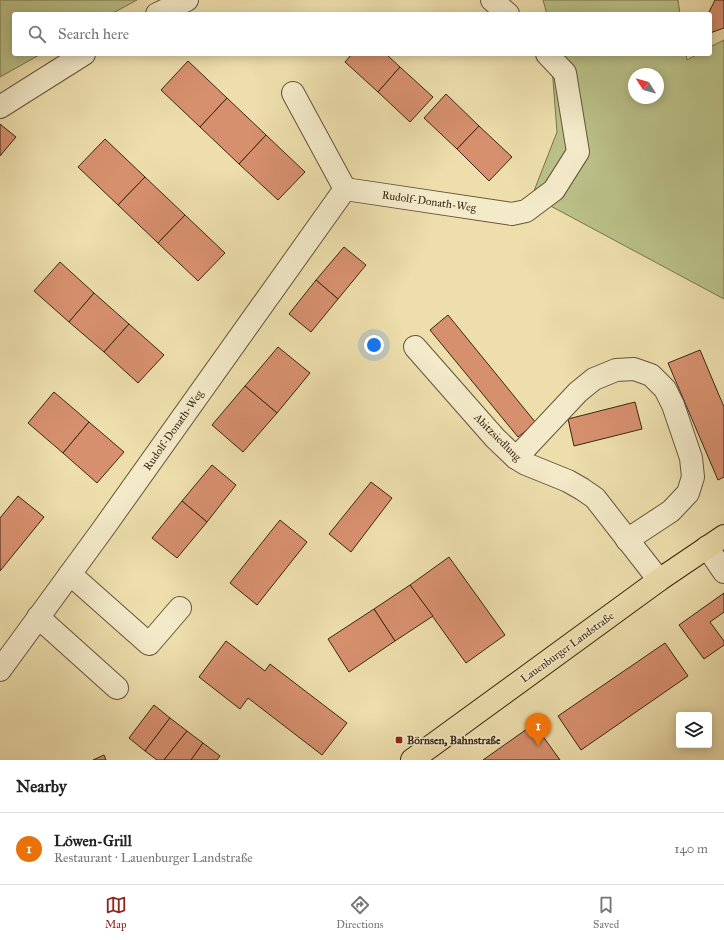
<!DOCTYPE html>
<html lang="en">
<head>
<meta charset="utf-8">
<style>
  body { margin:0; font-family:"IM FELL Great Primer",serif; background:#f2f2f2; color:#222 }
  .controls { position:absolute; right:12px; bottom:12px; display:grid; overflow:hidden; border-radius:4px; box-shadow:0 2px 10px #0003 }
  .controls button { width:36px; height:36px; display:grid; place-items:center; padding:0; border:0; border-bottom:1px solid #e0e0e0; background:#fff; color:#222; font:20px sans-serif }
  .compass { position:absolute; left:628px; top:68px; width:36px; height:36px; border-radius:50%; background:#fff; box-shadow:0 2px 10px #0003; rotate:307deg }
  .you { position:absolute; left:374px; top:345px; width:14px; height:14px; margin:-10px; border:3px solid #fff; border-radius:50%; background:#1a73e8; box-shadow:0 0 0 6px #1a73e833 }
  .badge { display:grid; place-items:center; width:26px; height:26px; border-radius:50%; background:#8f2418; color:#fff; font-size:13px; font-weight:700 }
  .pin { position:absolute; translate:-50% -33px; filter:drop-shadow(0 1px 2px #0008) }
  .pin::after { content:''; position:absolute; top:21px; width:14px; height:12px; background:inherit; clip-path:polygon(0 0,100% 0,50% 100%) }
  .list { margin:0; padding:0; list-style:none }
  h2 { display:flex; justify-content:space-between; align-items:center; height:52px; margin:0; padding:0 16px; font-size:17px }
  h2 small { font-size:13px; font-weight:400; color:#767676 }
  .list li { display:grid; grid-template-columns:26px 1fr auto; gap:12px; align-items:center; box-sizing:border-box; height:72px; padding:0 16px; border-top:1px solid #e0e0e0 }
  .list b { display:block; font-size:15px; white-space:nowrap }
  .list p { margin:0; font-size:13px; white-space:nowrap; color:#767676 }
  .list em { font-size:13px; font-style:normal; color:#767676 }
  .icon { flex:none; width:22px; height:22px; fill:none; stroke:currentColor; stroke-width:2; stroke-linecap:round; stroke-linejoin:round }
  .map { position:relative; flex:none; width:724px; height:760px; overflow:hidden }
  .search { position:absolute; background:#fff; box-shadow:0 2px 10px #0003; left:12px; right:12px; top:12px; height:44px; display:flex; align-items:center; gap:10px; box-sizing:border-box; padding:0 14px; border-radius:4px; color:#767676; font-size:15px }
  .sheet { height:124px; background:#fff }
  nav { display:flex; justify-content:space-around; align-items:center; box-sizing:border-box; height:56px; border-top:1px solid #e0e0e0; background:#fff; font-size:11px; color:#767676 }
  nav a { display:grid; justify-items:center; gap:2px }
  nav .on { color:#8f2418 }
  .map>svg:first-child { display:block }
  .green { fill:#bac188; stroke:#79744e; fill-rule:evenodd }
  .building { fill:#d7906e; stroke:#382615 }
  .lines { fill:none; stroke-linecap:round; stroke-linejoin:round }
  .minor-casing { stroke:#65543b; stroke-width:24 }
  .major-casing { stroke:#382615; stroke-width:24 }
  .minor { stroke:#f3eac9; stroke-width:22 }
  .major { stroke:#eddeac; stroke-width:22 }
  .poi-dot { fill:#8f2418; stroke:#f3eac9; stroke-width:1.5 }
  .labels { text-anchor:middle; stroke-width:3; stroke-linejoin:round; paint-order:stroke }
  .street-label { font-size:11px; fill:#382615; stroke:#f3eac9 }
  .poi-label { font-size:11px; font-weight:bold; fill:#382615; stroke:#f3eac9; text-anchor:start }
</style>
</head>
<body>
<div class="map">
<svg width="724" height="760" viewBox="0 0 724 760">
  <rect width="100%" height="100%" fill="#eddeac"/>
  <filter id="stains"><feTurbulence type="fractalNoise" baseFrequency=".005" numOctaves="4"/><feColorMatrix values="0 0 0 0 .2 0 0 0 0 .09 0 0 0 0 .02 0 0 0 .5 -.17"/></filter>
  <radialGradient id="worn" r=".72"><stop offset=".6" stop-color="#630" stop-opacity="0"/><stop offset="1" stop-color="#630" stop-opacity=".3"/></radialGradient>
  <g class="green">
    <path d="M0 0H137L111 14H14V54H41L0 77Z"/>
    <path d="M543 0H678L680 14H547Z"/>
    <path d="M724 40V299L532 196 557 132 551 54H686L687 60 698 54H710V47ZM634 74H658V98H634Z"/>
  </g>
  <g class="building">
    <path d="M715 0H724V28L710 33V14H708Z"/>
    <path d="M352 54H386L400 67 378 92 345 62Z"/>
    <path d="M188 61 227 98 200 127 161 90Z"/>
    <path d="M400 67 433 97 410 122 378 92Z"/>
    <path d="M446 94 479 126 457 149 424 118Z"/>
    <path d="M227 98 266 135 239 164 200 127Z"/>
    <path d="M0 124 16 137 0 156Z"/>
    <path d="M479 126 512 157 489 181 457 149Z"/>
    <path d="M266 135 305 172 278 200 239 164Z"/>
    <path d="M105 139 145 177 118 205 78 167Z"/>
    <path d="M145 177 185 215 158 243 118 205Z"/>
    <path d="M185 215 225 253 198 281 158 243Z"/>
    <path d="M344 247 366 265 338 299 316 280Z"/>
    <path d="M60 262 94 293 69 322 34 291Z"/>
    <path d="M316 280 338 299 311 332 289 314Z"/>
    <path d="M94 293 129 324 104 352 69 322Z"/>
    <path d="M448 315 536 423 518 437 430 330Z"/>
    <path d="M129 324 164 355 138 383 104 352Z"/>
    <path d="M278 347 310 373 277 413 245 386Z"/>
    <path d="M700 350 724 407V477L718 480 668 363Z"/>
    <path d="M245 386 277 413 243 452 212 425Z"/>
    <path d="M54 392 89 422 63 453 28 423Z"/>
    <path d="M635 402 642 429 574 446 568 419Z"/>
    <path d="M89 422 124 452 97 483 63 453Z"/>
    <path d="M212 465 236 485 207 522 182 501Z"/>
    <path d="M371 482 392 498 351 552 329 534Z"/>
    <path d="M18 496 44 517 0 571V518Z"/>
    <path d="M182 501 207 522 177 558 152 538Z"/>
    <path d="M280 520 307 542 257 605 230 583Z"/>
    <path d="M449 557 505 635 466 663 410 585Z"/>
    <path d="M410 585 433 616 395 641 374 609Z"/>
    <path d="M724 593V612L710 622 724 641V645L704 659 679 625Z"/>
    <path d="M374 609 395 641 349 672 328 639Z"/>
    <path d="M226 641 265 671 270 664 347 723 322 755 248 698 240 709 199 677Z"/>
    <path d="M665 643 688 676 581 750 558 716Z"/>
    <path d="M154 705 170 718 145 751 129 738Z"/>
    <path d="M170 718 187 731 164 760H157L145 751Z"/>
    <path d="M534 724 560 760H483Z"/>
    <path d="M187 731 203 743 191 760H164Z"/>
    <path d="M203 743 220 756 217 760H191Z"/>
    <path d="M104 755 106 760H93Z"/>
  </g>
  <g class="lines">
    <g class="minor-casing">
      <g id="minor">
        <path d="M492 0 508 14"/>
        <path d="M157 14 187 0"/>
        <path d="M293 93 345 189"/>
        <path d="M0 107 84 54"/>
        <path d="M345 189 512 214 526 211 554 190 578 152 565 73 547 54"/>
        <path d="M415 347 495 438 516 458 526 464 568 481 582 489 595 498 659 580"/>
        <path d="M516 458 578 392 594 379 616 370 634 369 651 375 665 389 673 405 691 458 693 477 688 493 671 511 627 540"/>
        <path d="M707 547 724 572"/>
        <path d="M70 574 149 644 180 608"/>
        <path d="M38 617 117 688"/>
        <path d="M0 670 103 529 345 189"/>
      </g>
    </g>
    <g class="major-casing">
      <path id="major" d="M412 760 659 580 724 536"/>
    </g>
    <use href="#minor" class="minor"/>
    <use href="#major" class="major"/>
  </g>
  <rect class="poi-dot" x="395" y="736" width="8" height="8" rx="2"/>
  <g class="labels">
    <g class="street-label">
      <text transform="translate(429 201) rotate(8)" y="4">Rudolf-Donath-Weg</text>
      <text transform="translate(173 430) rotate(-55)" y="4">Rudolf-Donath-Weg</text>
      <text transform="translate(498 437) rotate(45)" y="4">Abitzsiedlung</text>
      <text transform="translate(567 647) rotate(-36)" y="4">Lauenburger Landstraße</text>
    </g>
    <g class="poi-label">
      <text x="407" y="744">Börnsen, Bahnstraße</text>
    </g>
  </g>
  <rect width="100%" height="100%" filter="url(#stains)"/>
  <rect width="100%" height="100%" fill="url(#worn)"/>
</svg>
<div class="controls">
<button><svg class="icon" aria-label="layers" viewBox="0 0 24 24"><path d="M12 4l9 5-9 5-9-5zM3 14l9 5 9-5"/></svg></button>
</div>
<svg class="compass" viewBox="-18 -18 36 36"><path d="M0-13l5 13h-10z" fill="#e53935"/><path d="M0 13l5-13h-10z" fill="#767676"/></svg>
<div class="you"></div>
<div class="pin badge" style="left:538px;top:746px;background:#e8710a">1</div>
<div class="search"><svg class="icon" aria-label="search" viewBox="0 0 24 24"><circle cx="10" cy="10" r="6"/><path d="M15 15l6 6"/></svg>Search here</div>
</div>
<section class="sheet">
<h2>Nearby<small></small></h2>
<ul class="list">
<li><span class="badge" style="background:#e8710a">1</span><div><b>Löwen-Grill</b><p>Restaurant · Lauenburger Landstraße</p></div><em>140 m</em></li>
</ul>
</section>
<nav>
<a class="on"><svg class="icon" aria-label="map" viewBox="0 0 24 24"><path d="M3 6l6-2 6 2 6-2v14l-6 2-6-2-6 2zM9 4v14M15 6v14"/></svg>Map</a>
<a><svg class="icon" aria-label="directions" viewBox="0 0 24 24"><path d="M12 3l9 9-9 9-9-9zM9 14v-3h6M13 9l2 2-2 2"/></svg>Directions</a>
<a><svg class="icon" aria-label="saved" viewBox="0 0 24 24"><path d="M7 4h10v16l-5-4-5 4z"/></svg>Saved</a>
</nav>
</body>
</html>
